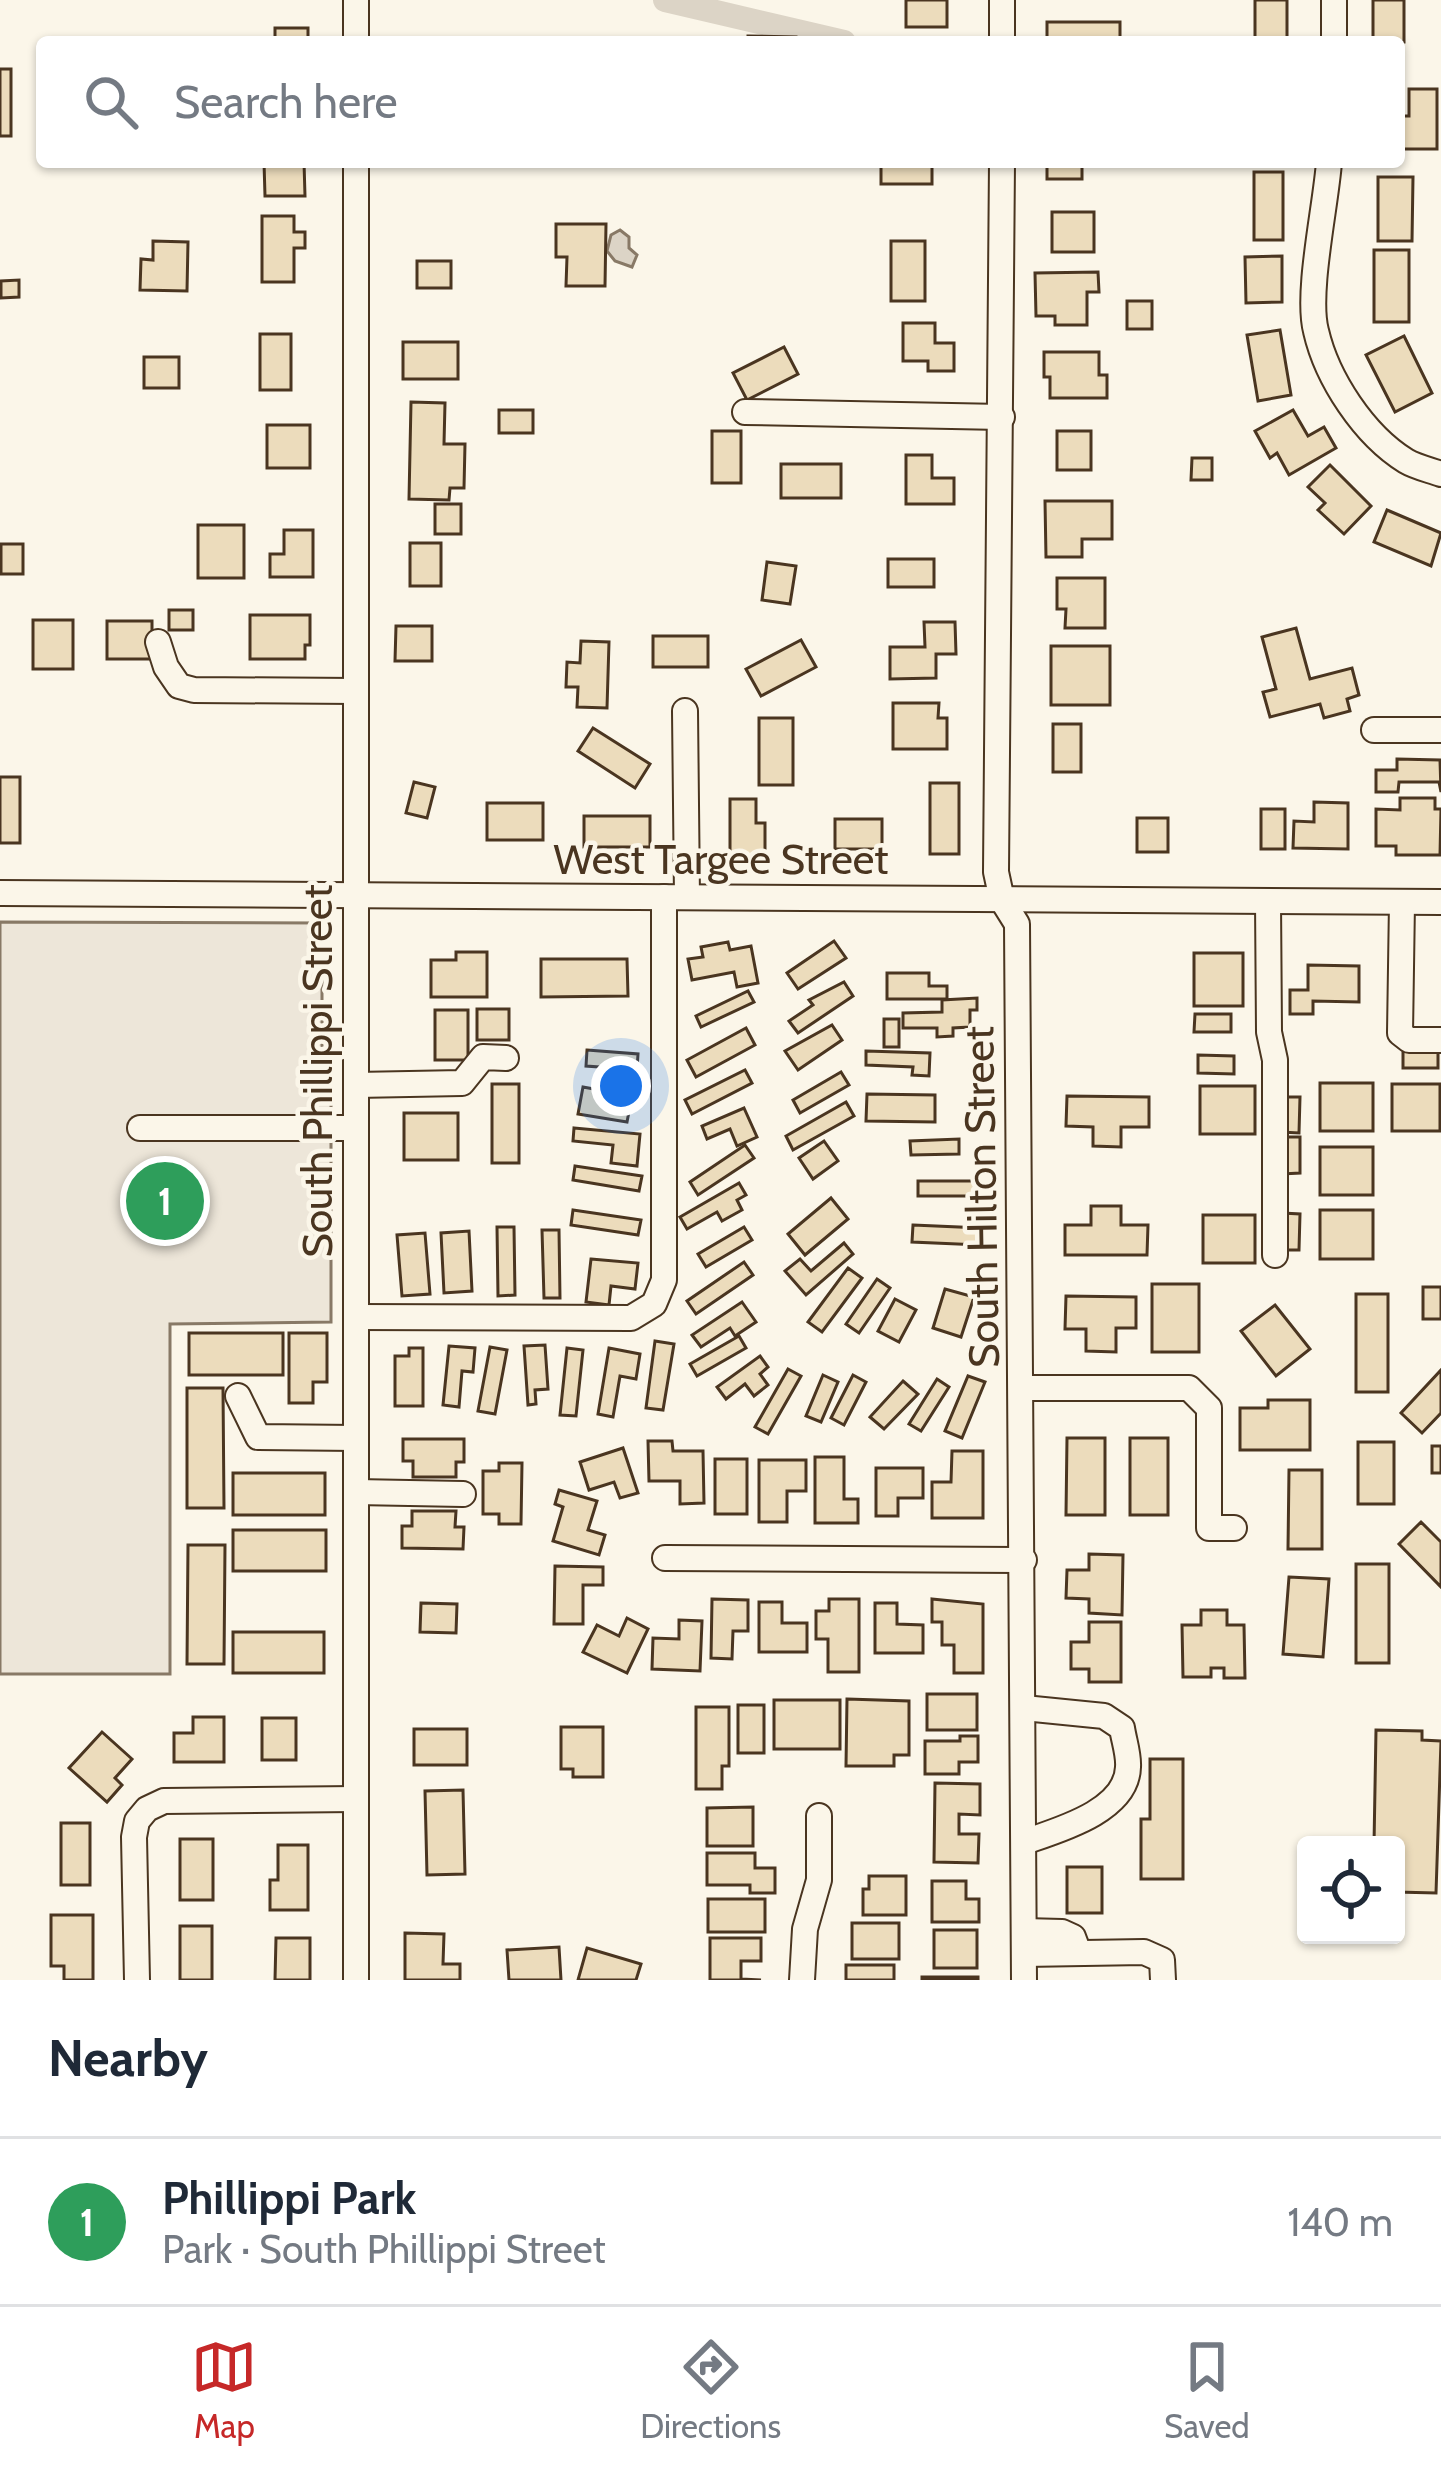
<!DOCTYPE html>
<html lang="en">
<head>
<meta charset="utf-8">
<style>
  body { margin:0; font-family:Cabin,sans-serif; background:#f2f2f3; color:#1f2937 }
  .controls { position:absolute; right:36px; bottom:36px; display:grid; overflow:hidden; border-radius:12px; box-shadow:0 3px 9px #0004 }
  .controls button { width:108px; height:108px; display:grid; place-items:center; padding:0; border:0; border-bottom:3px solid #e0e1e3; background:#fff; color:#1f2937; font:60px sans-serif }
  .you { position:absolute; left:621px; top:1086px; width:42px; height:42px; margin:-30px; border:9px solid #fff; border-radius:50%; background:#1a73e8; box-shadow:0 0 0 18px #1a73e833 }
  .badge { display:grid; place-items:center; width:78px; height:78px; border-radius:50%; background:#c62828; color:#fff; font-size:39px; font-weight:700 }
  .pin { position:absolute; translate:-50% -50%; border:6px solid #fff; box-shadow:0 3px 12px #0006 }
  .list { margin:0; padding:0; list-style:none }
  h2 { display:flex; justify-content:space-between; align-items:center; height:156px; margin:0; padding:0 48px; font-size:51px }
  h2 small { font-size:39px; font-weight:400; color:#747a83 }
  .list li { display:grid; grid-template-columns:78px 1fr auto; gap:36px; align-items:center; box-sizing:border-box; height:168px; padding:0 48px; border-top:3px solid #e0e1e3 }
  .list b { display:block; font-size:45px; white-space:nowrap }
  .list p { margin:0; font-size:39px; white-space:nowrap; color:#747a83 }
  .list em { font-size:39px; font-style:normal; color:#747a83 }
  .icon { flex:none; width:66px; height:66px; fill:none; stroke:currentColor; stroke-width:2; stroke-linecap:round; stroke-linejoin:round }
  .map { position:relative; flex:none; width:1441px; height:1980px; overflow:hidden }
  .search { position:absolute; background:#fff; box-shadow:0 3px 9px #0004; left:36px; right:36px; top:36px; height:132px; display:flex; align-items:center; gap:30px; box-sizing:border-box; padding:0 42px; border-radius:12px; color:#747a83; font-size:45px }
  .sheet { height:324px; background:#fff }
  nav { display:flex; justify-content:space-around; align-items:center; box-sizing:border-box; height:168px; border-top:3px solid #e0e1e3; background:#fff; font-size:33px; color:#747a83 }
  nav a { display:grid; justify-items:center; gap:6px }
  nav .on { color:#c62828 }
  .map>svg:first-child { display:block }
  .green { fill:#ede6d9; stroke:#887966; stroke-width:3 }
  .water { fill:#dcd4c6; stroke:#887966; stroke-width:3 }
  .lines { fill:none; stroke-linecap:round; stroke-linejoin:round }
  .canal { stroke:#dcd4c6; stroke-width:24 }
  .building { fill:#ecdcbc; stroke:#4a3520; stroke-width:3 }
  .minor-casing { stroke:#4a3520; stroke-width:28 }
  .minor { stroke:#fbf6e9; stroke-width:24 }
  .labels { text-anchor:middle; stroke-width:9; stroke-linejoin:round; paint-order:stroke }
  .street-label { font-size:42px; fill:#4a3520; stroke:#fbf6e9 }
</style>
</head>
<body>
<div class="map">
<svg width="1441" height="1980" viewBox="0 0 1441 1980">
  <rect width="100%" height="100%" fill="#fbf6e9"/>
  <path class="green" d="M0 922 322 923V1066L331 1081V1322L170 1324V1674H0Z"/>
  <path class="water" d="M620 230 629 237V248L637 255 632 267 615 261 607 251 611 235Z"/>
  <g class="lines">
    <path class="canal" d="M665 0 844 42"/>
  </g>
  <g class="building">
    <rect x="906" y="0" width="41" height="27"/>
    <rect x="1255" y="0" width="32" height="42"/>
    <rect x="1373" y="0" width="31" height="42"/>
    <rect x="1047" y="22" width="73" height="20"/>
    <rect x="275" y="28" width="33" height="14"/>
    <path d="M748 36 796 37V42H748Z"/>
    <rect x="0" y="69" width="11" height="67"/>
    <path d="M1409 89H1437V149H1399V116H1409Z"/>
    <path d="M264 162H304L305 196H265Z"/>
    <rect x="881" y="162" width="51" height="22"/>
    <rect x="1047" y="162" width="35" height="17"/>
    <rect x="1254" y="172" width="29" height="68"/>
    <path d="M1378 177H1413L1412 241H1378Z"/>
    <rect x="1052" y="212" width="42" height="40"/>
    <path d="M262 216H294V232H305V248H294V282H262Z"/>
    <path d="M556 224H606L605 286H566L567 257H556Z"/>
    <path d="M153 241 188 242 187 291 140 290 141 259 153 260Z"/>
    <rect x="891" y="241" width="34" height="60"/>
    <rect x="1374" y="250" width="35" height="72"/>
    <path d="M1282 256V302L1246 303 1245 257Z"/>
    <rect x="417" y="261" width="34" height="27"/>
    <path d="M1098 272 1099 292H1087V325H1055V316H1036L1035 273Z"/>
    <path d="M19 280V297L1 298V281Z"/>
    <rect x="1127" y="301" width="25" height="28"/>
    <path d="M903 323H935V343H954V371H928V361H903Z"/>
    <path d="M1280 330 1291 395 1258 401 1247 335Z"/>
    <rect x="260" y="334" width="31" height="56"/>
    <path d="M1404 336 1432 393 1395 412 1366 355Z"/>
    <rect x="403" y="342" width="55" height="37"/>
    <path d="M784 347 798 374 747 400 733 373Z"/>
    <path d="M1044 352H1099V375H1107V398H1050V377H1044Z"/>
    <rect x="144" y="357" width="35" height="31"/>
    <path d="M411 402 445 403 444 444H465L464 488H450L449 500 409 499Z"/>
    <rect x="499" y="410" width="34" height="23"/>
    <path d="M1293 410 1308 436 1324 427 1336 448 1289 475 1277 453 1270 458 1255 431Z"/>
    <rect x="267" y="425" width="43" height="43"/>
    <rect x="712" y="431" width="29" height="52"/>
    <rect x="1057" y="431" width="34" height="39"/>
    <path d="M906 455H932V478H954V504H906Z"/>
    <path d="M1192 458H1212V480H1191Z"/>
    <rect x="781" y="464" width="60" height="34"/>
    <path d="M1330 465 1371 506 1344 534 1318 510 1325 503 1308 487Z"/>
    <path d="M1045 501H1112V539H1082V557H1046Z"/>
    <rect x="435" y="504" width="26" height="30"/>
    <path d="M1387 510 1441 533 1431 566 1374 542Z"/>
    <rect x="198" y="525" width="46" height="53"/>
    <path d="M284 530H313V577H270V554H284Z"/>
    <rect x="410" y="543" width="31" height="43"/>
    <rect x="1" y="544" width="22" height="30"/>
    <rect x="888" y="559" width="46" height="28"/>
    <path d="M767 562 796 566 790 604 762 600Z"/>
    <path d="M1057 578H1105V628H1065L1066 609H1057Z"/>
    <rect x="169" y="610" width="24" height="20"/>
    <path d="M250 615H310V645H305V659H250Z"/>
    <rect x="33" y="620" width="40" height="49"/>
    <rect x="107" y="621" width="45" height="38"/>
    <path d="M924 622H955L956 654H936V678L890 679V647H925Z"/>
    <path d="M396 626H432V661H395Z"/>
    <path d="M1296 628 1310 679 1352 668 1359 695 1347 699 1350 711 1324 718 1320 704 1270 717 1263 692 1276 689 1262 637Z"/>
    <rect x="653" y="636" width="55" height="31"/>
    <path d="M801 640 816 667 761 696 746 669Z"/>
    <path d="M581 641 609 642 607 708 577 707 578 687H566L567 662 580 663Z"/>
    <rect x="1051" y="646" width="59" height="59"/>
    <path d="M893 703H939L938 718H947V749H893Z"/>
    <rect x="759" y="718" width="34" height="67"/>
    <rect x="1053" y="724" width="28" height="48"/>
    <path d="M593 728 650 764 635 788 578 751Z"/>
    <path d="M1397 759 1440 760 1441 792 1439 782H1399L1398 792H1376V770H1397Z"/>
    <rect x="0" y="777" width="20" height="66"/>
    <path d="M414 782 435 787 427 818 406 813Z"/>
    <rect x="930" y="783" width="29" height="71"/>
    <path d="M1400 798H1435V809H1441L1440 855H1396V846H1376V809L1400 810Z"/>
    <path d="M730 799H756V823H765V855H730Z"/>
    <path d="M1314 802 1348 803V849L1293 848 1294 821 1314 822Z"/>
    <rect x="487" y="803" width="56" height="37"/>
    <rect x="1261" y="809" width="24" height="40"/>
    <rect x="584" y="816" width="66" height="31"/>
    <rect x="1137" y="818" width="31" height="34"/>
    <rect x="835" y="819" width="47" height="30"/>
    <path d="M834 941 846 958 798 989 787 973Z"/>
    <path d="M728 942 730 950 751 946 758 983 737 987 734 972 692 980 688 959 703 957 701 947Z"/>
    <path d="M456 952H487V997H431V960H456Z"/>
    <rect x="1194" y="953" width="49" height="53"/>
    <path d="M541 959H627L628 996 541 997Z"/>
    <path d="M1308 965 1359 966V1002L1313 1001V1014H1290V990H1308Z"/>
    <path d="M887 973H929V986H947V999H887Z"/>
    <path d="M844 982 853 996 798 1033 789 1021 813 1005 809 1000Z"/>
    <path d="M748 991 754 1002 701 1027 696 1016Z"/>
    <path d="M977 998V1010H970V1027L953 1028V1036L937 1037V1028H903V1013L942 1012V1000Z"/>
    <rect x="477" y="1009" width="32" height="31"/>
    <rect x="435" y="1010" width="33" height="50"/>
    <path d="M1195 1014H1231V1032H1194Z"/>
    <rect x="884" y="1019" width="15" height="28"/>
    <path d="M832 1025 842 1040 798 1070 785 1051Z"/>
    <path d="M746 1028 755 1045 696 1077 687 1060Z"/>
    <path d="M587 1050 638 1054 636 1086 611 1084 613 1068 586 1066Z"/>
    <path d="M866 1051 930 1053 929 1076 912 1075 913 1067 866 1065Z"/>
    <rect x="1403" y="1051" width="35" height="17"/>
    <path d="M1198 1055 1234 1056V1074L1198 1073Z"/>
    <path d="M745 1070 752 1083 692 1114 685 1100Z"/>
    <path d="M841 1072 849 1085 800 1113 793 1100Z"/>
    <rect x="1320" y="1083" width="53" height="48"/>
    <rect x="492" y="1084" width="27" height="79"/>
    <rect x="1392" y="1084" width="48" height="47"/>
    <rect x="1200" y="1086" width="55" height="48"/>
    <path d="M583 1087 632 1096 627 1122 578 1114Z"/>
    <path d="M867 1094 935 1095V1122L866 1121Z"/>
    <path d="M1067 1096 1149 1097V1127H1121V1147L1093 1146V1127L1066 1126Z"/>
    <path d="M1282 1097H1300L1299 1133 1281 1132Z"/>
    <path d="M846 1102 854 1116 793 1150 786 1136Z"/>
    <path d="M744 1108 757 1137 737 1146 730 1129 707 1139 702 1126Z"/>
    <rect x="404" y="1113" width="54" height="47"/>
    <path d="M574 1128 640 1134 637 1166 611 1163 613 1145 573 1141Z"/>
    <path d="M1281 1137H1300V1173L1282 1174Z"/>
    <path d="M959 1139V1154L911 1155 910 1141Z"/>
    <path d="M824 1141 838 1161 813 1179 799 1158Z"/>
    <path d="M745 1145 754 1158 698 1195 690 1182Z"/>
    <rect x="1320" y="1147" width="53" height="48"/>
    <path d="M575 1166 642 1176 639 1191 573 1180Z"/>
    <rect x="918" y="1181" width="59" height="15"/>
    <path d="M739 1183 746 1195 737 1200 742 1210 722 1221 717 1212 687 1229 680 1217Z"/>
    <path d="M831 1198 848 1219 805 1255 788 1234Z"/>
    <path d="M1091 1206H1121V1225H1148L1147 1255H1065V1225H1091Z"/>
    <path d="M573 1210 641 1220 638 1235 571 1225Z"/>
    <rect x="1320" y="1210" width="53" height="49"/>
    <path d="M1282 1213 1300 1214 1299 1250H1281Z"/>
    <rect x="1203" y="1215" width="52" height="48"/>
    <path d="M913 1225 981 1228 980 1245 912 1242Z"/>
    <path d="M497 1227H514L515 1295 498 1296Z"/>
    <path d="M744 1227 752 1240 706 1267 698 1254Z"/>
    <path d="M542 1230H559L560 1298H544Z"/>
    <path d="M469 1231 472 1291 444 1293 441 1233Z"/>
    <path d="M425 1233 430 1294 402 1296 397 1235Z"/>
    <path d="M844 1243 853 1254 806 1295 785 1271 800 1259 811 1271Z"/>
    <path d="M591 1259 638 1263 635 1289 611 1286 609 1305 586 1302Z"/>
    <path d="M744 1262 753 1275 696 1314 687 1301Z"/>
    <path d="M848 1268 862 1278 822 1332 808 1322Z"/>
    <path d="M877 1279 890 1288 859 1333 846 1324Z"/>
    <rect x="1152" y="1284" width="47" height="68"/>
    <rect x="1423" y="1287" width="18" height="32"/>
    <path d="M945 1289 974 1297 961 1337 933 1328Z"/>
    <rect x="1356" y="1294" width="32" height="98"/>
    <path d="M1066 1296 1136 1297V1328H1116V1352L1086 1351V1329H1065Z"/>
    <path d="M895 1299 916 1310 899 1342 878 1331Z"/>
    <path d="M742 1302 756 1322 735 1336 730 1328 701 1347 692 1335Z"/>
    <path d="M1275 1305 1310 1349 1276 1376 1241 1331Z"/>
    <rect x="189" y="1333" width="94" height="42"/>
    <path d="M289 1333H327V1382H313V1403H289Z"/>
    <path d="M739 1336 746 1348 697 1376 690 1364Z"/>
    <path d="M655 1341 674 1344 663 1410 646 1408Z"/>
    <path d="M545 1345 548 1389 535 1390 536 1404 528 1405 524 1346Z"/>
    <path d="M449 1346 475 1348 473 1372 462 1371 459 1407 443 1405Z"/>
    <path d="M490 1347 507 1350 495 1414 478 1411Z"/>
    <path d="M409 1348H423V1406H395V1356H409Z"/>
    <path d="M567 1348 583 1350 576 1416 560 1415Z"/>
    <path d="M609 1348 640 1354 636 1379 620 1376 613 1417 598 1414Z"/>
    <path d="M760 1356 768 1367 760 1374 768 1385 754 1396 745 1384 726 1399 717 1387Z"/>
    <path d="M788 1369 801 1376 768 1434 755 1427Z"/>
    <path d="M1441 1370V1413L1422 1433 1401 1413Z"/>
    <path d="M823 1375 838 1382 821 1422 806 1416Z"/>
    <path d="M853 1375 866 1382 844 1425 831 1418Z"/>
    <path d="M968 1376 985 1382 962 1438 945 1431Z"/>
    <path d="M937 1379 949 1387 921 1431 909 1424Z"/>
    <path d="M903 1381 918 1394 884 1429 870 1417Z"/>
    <path d="M187 1388H223L224 1508H187Z"/>
    <path d="M1268 1400H1310V1450H1240V1408H1268Z"/>
    <path d="M1067 1438H1105V1515H1066Z"/>
    <rect x="1130" y="1438" width="38" height="77"/>
    <path d="M403 1439H464V1462H456V1477H413V1461H403Z"/>
    <path d="M648 1441H672L673 1451H703L704 1503 680 1504V1481H649Z"/>
    <rect x="1358" y="1442" width="36" height="62"/>
    <rect x="1432" y="1446" width="9" height="27"/>
    <path d="M623 1448 638 1493 620 1498 614 1482 589 1490 580 1462Z"/>
    <path d="M952 1451H983V1518H932V1482H951Z"/>
    <path d="M815 1457H844V1499H858V1523H815Z"/>
    <rect x="715" y="1459" width="32" height="55"/>
    <path d="M759 1460H806V1491H787V1522H759Z"/>
    <path d="M499 1463H522L521 1524H499V1514H483V1471H499Z"/>
    <path d="M876 1468H923V1498H898V1516H876Z"/>
    <path d="M1289 1470H1322V1549H1288Z"/>
    <rect x="233" y="1473" width="92" height="42"/>
    <path d="M559 1490 597 1501 588 1530 605 1535 599 1555 553 1541 563 1507 555 1504Z"/>
    <path d="M412 1511H456L455 1527H464L463 1549 402 1548V1526H412Z"/>
    <path d="M1421 1522 1441 1542V1587L1399 1544Z"/>
    <rect x="233" y="1530" width="93" height="41"/>
    <path d="M188 1545H225L224 1664H187Z"/>
    <path d="M1089 1554 1123 1555 1122 1615 1089 1613V1599L1066 1598 1067 1570H1089Z"/>
    <rect x="1356" y="1564" width="33" height="99"/>
    <path d="M555 1566 603 1567V1585H583V1624H554Z"/>
    <path d="M1289 1577 1329 1579 1323 1657 1283 1654Z"/>
    <path d="M712 1599 748 1600V1631H733L732 1659 711 1658Z"/>
    <path d="M829 1599H859V1672H828V1639H816V1611H829Z"/>
    <path d="M932 1599 983 1604V1673H954V1645H942V1622H932Z"/>
    <path d="M759 1602H782V1623H807V1652H759Z"/>
    <path d="M421 1603 457 1604 456 1633 420 1632Z"/>
    <path d="M875 1603H897V1624L923 1625V1653H875Z"/>
    <path d="M1201 1610H1227V1625H1244L1245 1678H1224V1668H1211V1677H1183L1182 1625H1201Z"/>
    <path d="M627 1618 648 1629 627 1673 583 1652 597 1625 619 1636Z"/>
    <path d="M679 1620 702 1621 700 1671 652 1669 653 1638 679 1639Z"/>
    <path d="M1089 1622H1121V1682H1089V1669H1071V1642H1089Z"/>
    <rect x="233" y="1632" width="91" height="41"/>
    <rect x="927" y="1694" width="50" height="36"/>
    <path d="M847 1699 909 1701V1755H894V1766H846Z"/>
    <rect x="774" y="1700" width="66" height="49"/>
    <rect x="738" y="1705" width="26" height="48"/>
    <path d="M696 1707H729V1766H722V1789H696Z"/>
    <path d="M193 1717H224V1762H174V1733H193Z"/>
    <rect x="262" y="1718" width="34" height="42"/>
    <path d="M561 1727H603V1777H573V1769H561Z"/>
    <rect x="414" y="1729" width="53" height="36"/>
    <path d="M1376 1730 1422 1731V1740L1441 1741 1436 1893 1396 1892V1845H1374Z"/>
    <path d="M102 1732 132 1759 115 1778 122 1785 107 1802 69 1768Z"/>
    <path d="M960 1736H978V1762H959V1774H925V1741H960Z"/>
    <path d="M1150 1759H1183V1879H1141V1819H1150Z"/>
    <path d="M935 1783 980 1784V1815L959 1814V1834H979L978 1863 934 1862Z"/>
    <path d="M463 1790 465 1874 427 1875 425 1791Z"/>
    <path d="M753 1807V1846H707V1808Z"/>
    <rect x="61" y="1823" width="29" height="62"/>
    <rect x="180" y="1839" width="33" height="61"/>
    <path d="M278 1845H308V1910H270V1880H278Z"/>
    <path d="M707 1853H755V1868H775V1893H750V1885H707Z"/>
    <rect x="1067" y="1867" width="35" height="46"/>
    <path d="M869 1876H906V1915H863V1889H869Z"/>
    <path d="M932 1881H966V1899H979V1922H932Z"/>
    <rect x="708" y="1899" width="57" height="33"/>
    <path d="M51 1915H93V1980H64V1966H51Z"/>
    <rect x="852" y="1923" width="47" height="36"/>
    <rect x="180" y="1926" width="32" height="54"/>
    <rect x="934" y="1930" width="43" height="38"/>
    <path d="M405 1933 444 1934 443 1964H460V1980H405Z"/>
    <path d="M276 1938H310V1980H275Z"/>
    <path d="M710 1938H761V1961H741V1979L761 1980H710Z"/>
    <path d="M559 1947 561 1980H509L507 1950Z"/>
    <path d="M587 1948 641 1964 636 1980H578Z"/>
    <rect x="846" y="1965" width="48" height="15"/>
    <rect x="922" y="1977" width="56" height="3"/>
  </g>
  <g class="lines">
    <g class="minor-casing">
      <g id="minor">
        <path d="M1002 0V42"/>
        <path d="M356 42V0"/>
        <path d="M1334 42V0"/>
        <path d="M1002 162 996 872 1002 900 1017 924 1024 1980"/>
        <path d="M1329 162C1326 205 1306 293 1316 331 1327 379 1364 435 1406 461 1416 467 1430 470 1441 474"/>
        <path d="M745 412 1002 417"/>
        <path d="M158 642 166 667 179 686 194 690 356 691"/>
        <path d="M685 711 687 897"/>
        <path d="M1374 730H1441"/>
        <path d="M0 893 1441 902"/>
        <path d="M1268 901 1269 1032 1275 1060V1255"/>
        <path d="M1402 902 1400 1033 1409 1040H1441"/>
        <path d="M356 1085 462 1083 483 1057 506 1058"/>
        <path d="M140 1128H356"/>
        <path d="M356 1317 631 1318 654 1304 664 1280V897"/>
        <path d="M1023 1388H1189L1209 1408V1528H1234"/>
        <path d="M238 1396 258 1437 356 1438"/>
        <path d="M356 1492 463 1494"/>
        <path d="M665 1558 1024 1560"/>
        <path d="M1024 1708 1104 1716 1122 1728C1124 1741 1129 1755 1128 1767 1127 1811 1059 1830 1024 1842"/>
        <path d="M1024 1931 1062 1932 1073 1937 1079 1953"/>
        <path d="M1024 1954 1144 1952 1162 1960 1163 1980"/>
        <path d="M137 1980 134 1837 137 1821 147 1809 164 1801 356 1799"/>
        <path d="M356 1980V162"/>
        <path d="M802 1980 805 1929 819 1880V1816"/>
      </g>
    </g>
    <use href="#minor" class="minor"/>
  </g>
  <g class="labels">
    <g class="street-label">
      <text x="721" y="874">West Targee Street</text>
      <text transform="translate(317 1071) rotate(-90)" y="15">South Phillippi Street</text>
      <text transform="translate(981 1197) rotate(-91)" y="15">South Hilton Street</text>
    </g>
  </g>
</svg>
<div class="controls">
<button><svg class="icon" aria-label="locate" viewBox="0 0 24 24"><circle cx="12" cy="12" r="6"/><path d="M12 2v4M12 18v4M2 12h4M18 12h4"/></svg></button>
</div>
<div class="you"></div>
<div class="pin badge" style="left:165px;top:1201px;background:#2e9e5b">1</div>
<div class="search"><svg class="icon" aria-label="search" viewBox="0 0 24 24"><circle cx="10" cy="10" r="6"/><path d="M15 15l6 6"/></svg>Search here</div>
</div>
<section class="sheet">
<h2>Nearby<small></small></h2>
<ul class="list">
<li><span class="badge" style="background:#2e9e5b">1</span><div><b>Phillippi Park</b><p>Park · South Phillippi Street</p></div><em>140 m</em></li>
</ul>
</section>
<nav>
<a class="on"><svg class="icon" aria-label="map" viewBox="0 0 24 24"><path d="M3 6l6-2 6 2 6-2v14l-6 2-6-2-6 2zM9 4v14M15 6v14"/></svg>Map</a>
<a><svg class="icon" aria-label="directions" viewBox="0 0 24 24"><path d="M12 3l9 9-9 9-9-9zM9 14v-3h6M13 9l2 2-2 2"/></svg>Directions</a>
<a><svg class="icon" aria-label="saved" viewBox="0 0 24 24"><path d="M7 4h10v16l-5-4-5 4z"/></svg>Saved</a>
</nav>
</body>
</html>
